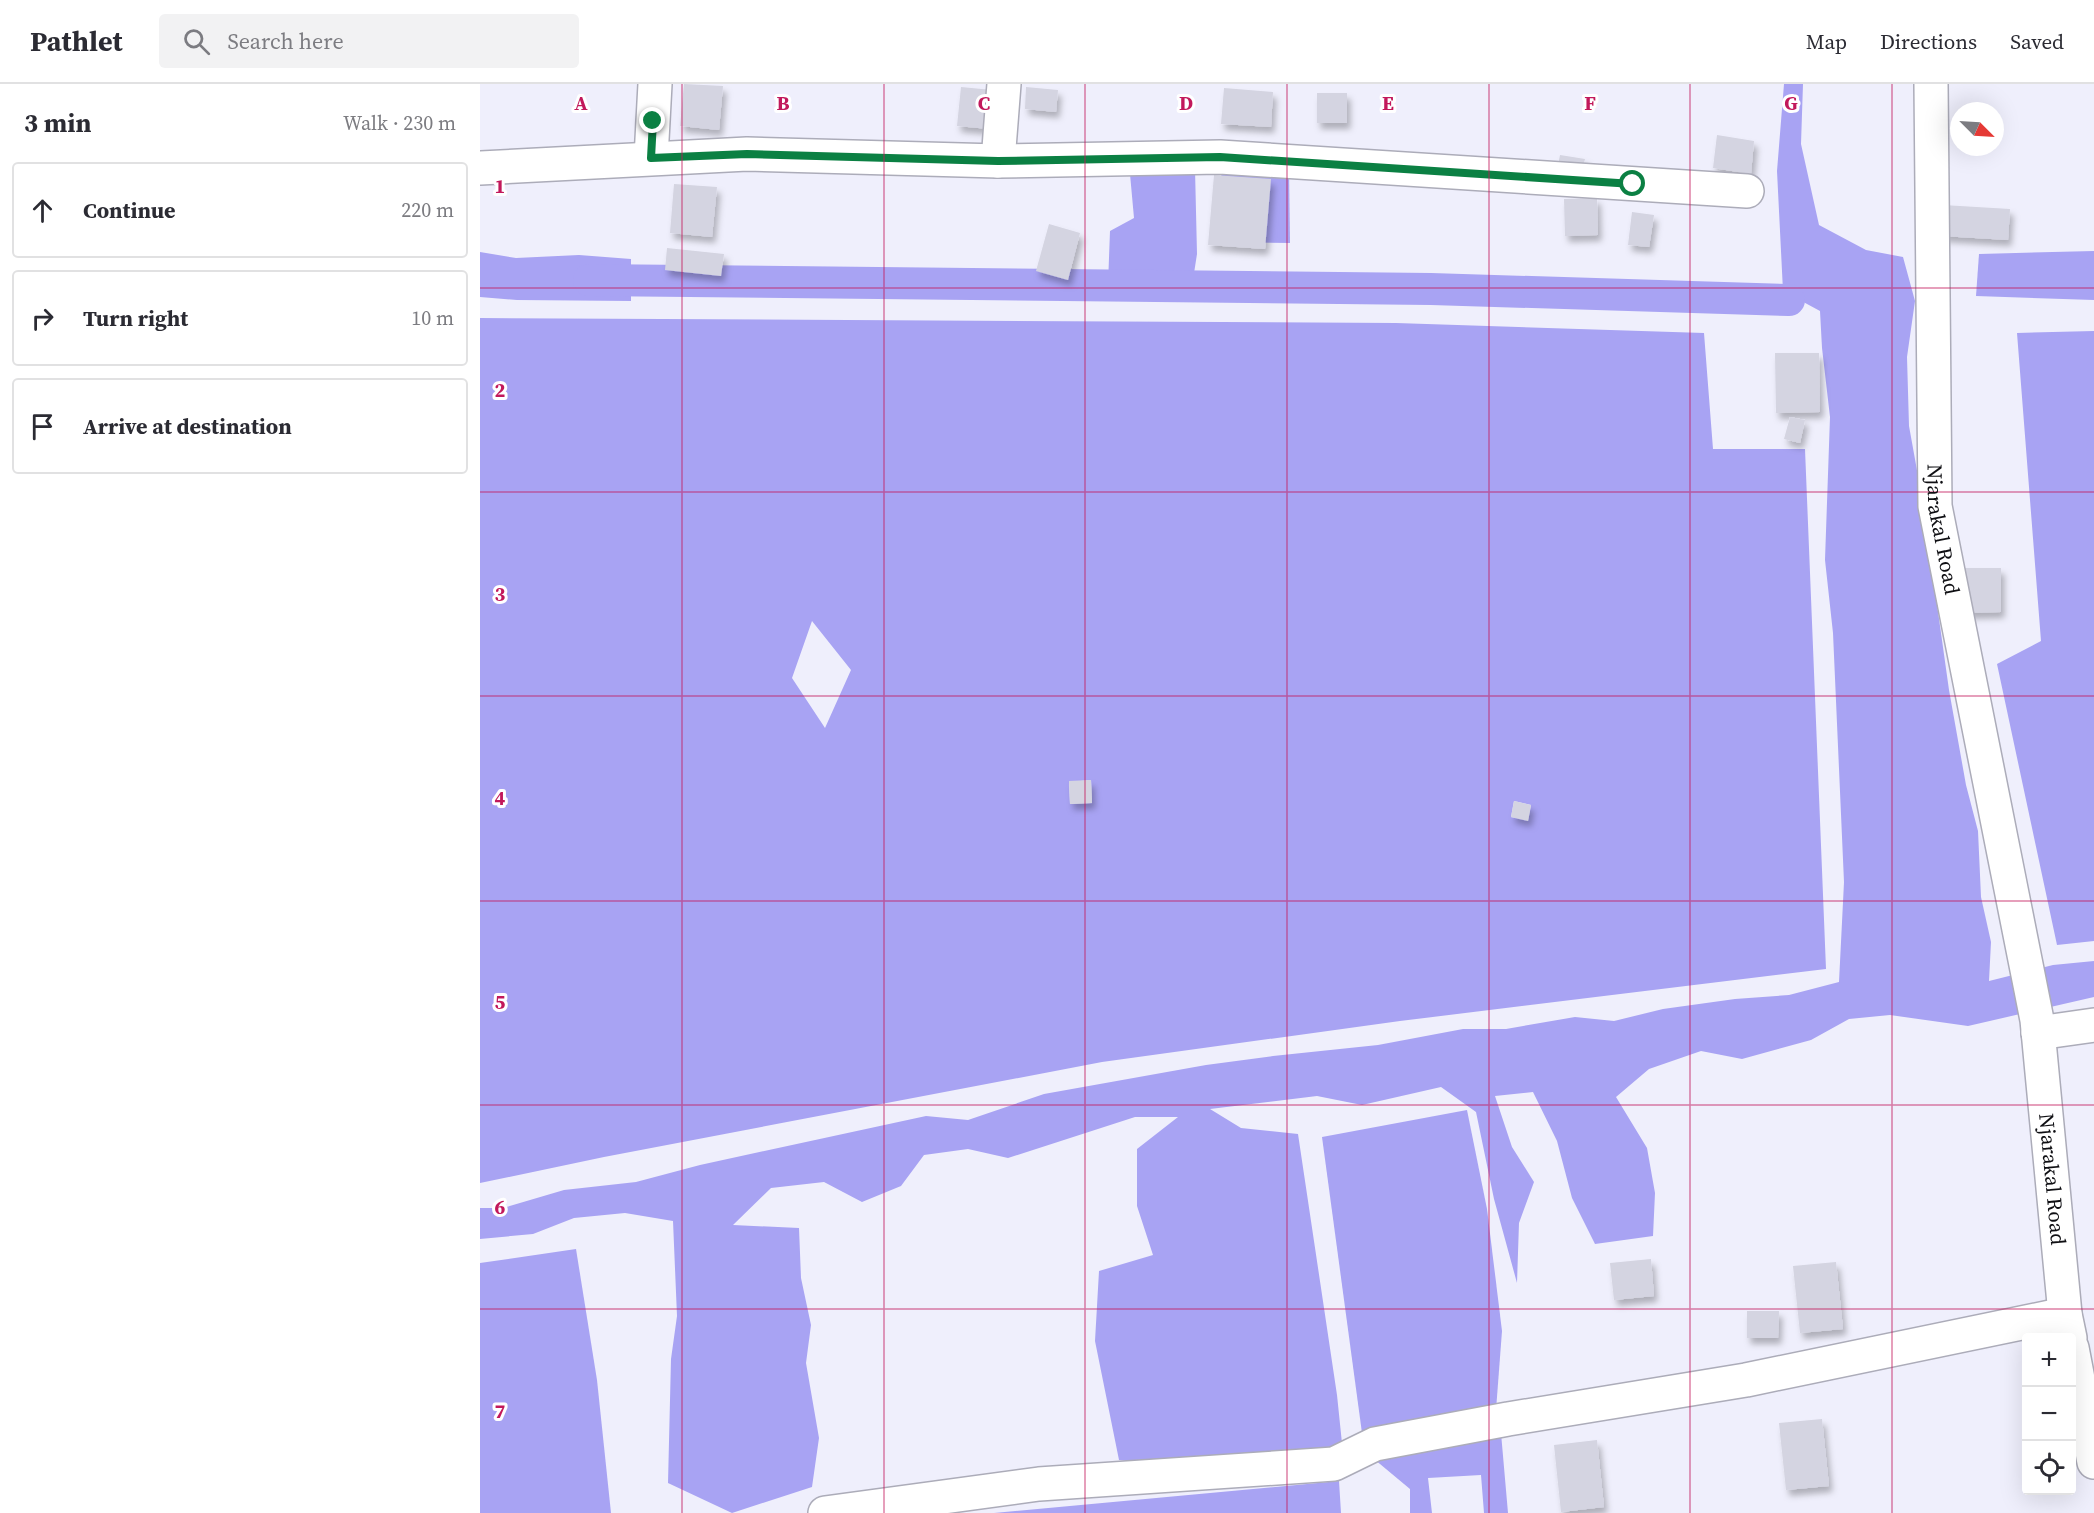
<!DOCTYPE html>
<html lang="en">
<head>
<meta charset="utf-8">
<style>
  body { margin:0; font-family:"Source Serif 4",serif; background:#f2f2f3; color:#2b2b33 }
  .controls { position:absolute; right:18px; bottom:18px; display:grid; overflow:hidden; border-radius:6px; box-shadow:0 6px 24px #0002 }
  .controls button { width:54px; height:54px; display:grid; place-items:center; padding:0; border:0; border-bottom:2px solid #e1e1e2; background:#fff; color:#2b2b33; font:30px sans-serif }
  .compass { position:absolute; left:1470px; top:18px; width:54px; height:54px; border-radius:50%; background:#fff; box-shadow:0 6px 24px #0002; rotate:114deg }
  .stop { position:absolute; width:18px; height:18px; margin:-14px; border:4px solid #0b8043; border-radius:50%; background:#fff }
  .stop.end { background:#0b8043; border-color:#fff; box-shadow:0 2px 6px #0008 }
  .list { margin:0; padding:0; list-style:none }
  h2 { display:flex; justify-content:space-between; align-items:center; height:78px; margin:0; padding:0 24px; font-size:26px }
  h2 small { font-size:20px; font-weight:400; color:#7c7c81 }
  .list li { display:grid; grid-template-columns:39px 1fr auto; gap:18px; align-items:center; box-sizing:border-box; height:96px; margin:0 12px 12px; padding:0 12px; border:2px solid #e1e1e2; border-radius:6px }
  .list b { display:block; font-size:22px; white-space:nowrap }
  .list em { font-size:20px; font-style:normal; color:#7c7c81 }
  .icon { flex:none; width:33px; height:33px; fill:none; stroke:currentColor; stroke-width:2; stroke-linecap:round; stroke-linejoin:round }
  .map { position:relative; flex:none; width:1614px; height:1429px; overflow:hidden }
  header { display:flex; align-items:center; gap:36px; box-sizing:border-box; height:84px; padding:0 30px; background:#fff; border-bottom:2px solid #e1e1e2 }
  header strong { font-size:28px }
  nav { display:flex; gap:33px; margin-inline-start:auto; font-size:21px }
  .search { width:420px; height:54px; background:#f2f2f3; display:flex; align-items:center; gap:15px; box-sizing:border-box; padding:0 21px; border-radius:6px; color:#7c7c81; font-size:22px }
  main { display:flex }
  aside { flex:1; background:#fff }
  .map>svg:first-child { display:block }
  .water { fill:#a8a3f3; fill-rule:evenodd }
  .lines { fill:none; stroke-linecap:round; stroke-linejoin:round }
  .canal { stroke:#a8a3f3; stroke-width:32 }
  .building { fill:#d4d4e1; filter:url(#shadow) }
  .minor-casing { stroke:#acacb9; stroke-width:36 }
  .major-casing { stroke:#acacb9; stroke-width:36 }
  .minor { stroke:#fff; stroke-width:33 }
  .major { stroke:#fff; stroke-width:33 }
  .route { stroke:#0b8043; stroke-width:8 }
  .grid { fill:none; stroke:#c2185b; stroke-width:1.5; stroke-opacity:0.55 }
  .labels { text-anchor:middle; stroke-width:6; stroke-linejoin:round; paint-order:stroke }
  .street-label { font-size:21px; fill:#0f0f13; stroke:#fff }
  .grid-label { font-size:20px; text-anchor:middle; font-weight:bold; fill:#c2185b; stroke:#fff; stroke-width:6; stroke-linejoin:round; paint-order:stroke }
</style>
</head>
<body>
<header>
<strong>Pathlet</strong>
<div class="search"><svg class="icon" aria-label="search" viewBox="0 0 24 24"><circle cx="10" cy="10" r="6"/><path d="M15 15l6 6"/></svg>Search here</div>
<nav><a>Map</a><a>Directions</a><a>Saved</a></nav>
</header>
<main>
<aside>
<h2>3 min<small>Walk · 230 m</small></h2>
<ul class="list">
<li><svg class="icon" aria-label="ahead" viewBox="0 0 24 24"><path d="M12 20V5M6 11l6-6 6 6"/></svg><div><b>Continue</b></div><em>220 m</em></li>
<li><svg class="icon" aria-label="right" viewBox="0 0 24 24"><path d="M7 20v-9h11M14 6l5 5-5 5"/></svg><div><b>Turn right</b></div><em>10 m</em></li>
<li><svg class="icon" aria-label="arrive" viewBox="0 0 24 24"><path d="M6 21V4h12l-3 4 3 4H6"/></svg><div><b>Arrive at destination</b></div></li>
</ul>
</aside>
<div class="map">
<svg width="1614" height="1429" viewBox="0 0 1614 1429">
  <defs>
    <filter id="shadow"><feDropShadow dx="3.5" dy="6" stdDeviation="3" flood-color="#0004"/></filter>
  </defs>
  <rect width="100%" height="100%" fill="#efeffc"/>
  <g class="water">
    <path d="M1304 0H1323L1321 60 1339 141 1386 166 1423 173 1435 217 1427 273 1429 342 1442 414 1469 606 1486 701 1498 747 1501 813 1511 858 1509 897 1573 881 1614 877V913L1488 942 1410 931 1369 935 1331 956 1262 975 1221 967 1169 985 1136 1013 1167 1064 1175 1109 1173 1152 1115 1160 1092 1114 1077 1057 1053 1008 1015 1012 1032 1063 1054 1098 1039 1139 1037 1199 1014 1115 996 1028 961 1003 882 1021 837 1012 730 1025 761 1044 818 1050 857 1311 863 1369 679 1381 639 1376 615 1257 619 1187 673 1171 657 1122V1065L698 1033H655L528 1074 488 1065 444 1071 421 1102 382 1118 344 1098 291 1104 253 1141 319 1144 321 1194 331 1241 326 1279 339 1354 332 1403 252 1429 188 1399 191 1275 197 1232 193 1137 145 1129 94 1134 53 1150 0 1155V1124H23L84 1106 156 1098 220 1081 446 1032 488 1036 564 1010 726 981 793 972 898 961 983 945H1026L1095 933 1134 937 1183 925 1255 915 1309 911 1359 898 1364 798 1353 549 1345 476 1350 333 1342 264 1340 227 1303 207 1297 87Z"/>
    <path d="M649 79 715 85 717 170 712 202 628 201 630 147 654 134Z"/>
    <path d="M744 79 809 84 810 159 741 158 737 112Z"/>
    <path d="M1614 167V216L1496 212 1499 170Z"/>
    <path d="M0 168 36 174 99 171 151 175V217L37 216 0 213Z"/>
    <path d="M0 234 916 239 1224 249 1233 365H1325L1346 885 920 937 622 978 124 1073 0 1099ZM332 537 371 586 345 644 312 594ZM611 696 612 719 590 720 589 698ZM1034 717 1051 721 1048 736 1031 733Z"/>
    <path d="M1614 247V857L1577 861 1517 580 1561 557 1537 249Z"/>
    <path d="M987 1026 1007 1125 1022 1247 1016 1326 882 1349 842 1053Z"/>
    <path d="M96 1165 117 1296 131 1429H0V1179Z"/>
    <path d="M1021 1349 1028 1429H1004L1001 1391 948 1394 952 1429H930V1405L894 1375Z"/>
    <path d="M859 1397 861 1429H514Z"/>
  </g>
  <g class="lines">
    <path class="canal" d="M109 196 951 205 1309 216"/>
  </g>
  <g class="building">
    <path d="M204 0 243 2 239 46 200 42Z"/>
    <path d="M481 3 512 6 509 45 477 42Z"/>
    <path d="M546 3 578 6 576 28 545 25Z"/>
    <path d="M744 4 793 8 791 43 741 40Z"/>
    <rect x="837" y="9" width="30" height="30"/>
    <path d="M1237 51 1274 57 1271 90 1233 84Z"/>
    <path d="M1080 71 1105 75 1102 86 1078 82Z"/>
    <path d="M734 91 791 95 785 165 728 161Z"/>
    <path d="M194 100 237 103 232 153 190 149Z"/>
    <path d="M1117 114 1118 151 1085 152 1084 115Z"/>
    <path d="M1463 121 1530 125 1528 156 1461 152Z"/>
    <path d="M1152 128 1174 131 1169 163 1148 161Z"/>
    <path d="M569 140 600 149 588 196 556 187Z"/>
    <path d="M187 164 244 170 241 192 185 186Z"/>
    <path d="M1295 269H1339L1340 328 1296 329Z"/>
    <path d="M1310 333 1325 336 1320 359 1304 355Z"/>
    <path d="M1484 484H1521V528L1485 529Z"/>
    <path d="M611 696 612 719 590 720 589 697Z"/>
    <path d="M1034 717 1051 721 1048 737 1031 733Z"/>
    <path d="M1171 1175 1174 1212 1134 1216 1130 1179Z"/>
    <path d="M1356 1178 1363 1245 1320 1249 1313 1182Z"/>
    <path d="M1267 1227H1299L1298 1254H1267Z"/>
    <path d="M1342 1335 1349 1402 1306 1406 1299 1339Z"/>
    <path d="M1117 1356 1124 1423 1081 1428 1074 1361Z"/>
  </g>
  <g class="lines">
    <g class="minor-casing">
      <g id="minor">
        <path d="M171 74 175 0"/>
        <path d="M518 77 524 0"/>
        <path d="M0 84 267 70 518 77 740 73 1267 107"/>
        <path d="M1558 949 1614 941"/>
        <path d="M345 1429 559 1400 854 1380 895 1360 1028 1335 1266 1296 1585 1230"/>
      </g>
    </g>
    <g class="major-casing">
      <g id="major">
        <path id="s1" d="M1451 0 1455 422 1557 936 1585 1230 1590 1254"/>
        <path d="M1592 1264 1614 1378"/>
      </g>
    </g>
    <use href="#minor" class="minor"/>
    <use href="#major" class="major"/>
  </g>
  <g class="lines">
    <path class="route" d="M173 37 171 74 267 70 518 77 740 73 1153 100"/>
  </g>
  <path class="grid" d="M202 0V1429M404 0V1429M605 0V1429M807 0V1429M1009 0V1429M1210 0V1429M1412 0V1429M0 204H1614M0 408H1614M0 612H1614M0 817H1614M0 1021H1614M0 1225H1614"/>
  <g class="labels">
    <g class="street-label">
      <text dy="7" stroke="none"><textPath href="#s1" startOffset="446">Njarakal Road</textPath></text>
      <text dy="7" stroke="none"><textPath href="#s1" startOffset="1106">Njarakal Road</textPath></text>
    </g>
  </g>
  <g class="grid-label">
    <text x="101" y="26">A</text>
    <text x="303" y="26">B</text>
    <text x="504" y="26">C</text>
    <text x="706" y="26">D</text>
    <text x="908" y="26">E</text>
    <text x="1110" y="26">F</text>
    <text x="1311" y="26">G</text>
    <text x="20" y="109">1</text>
    <text x="20" y="313">2</text>
    <text x="20" y="517">3</text>
    <text x="20" y="721">4</text>
    <text x="20" y="925">5</text>
    <text x="20" y="1130">6</text>
    <text x="20" y="1334">7</text>
  </g>
</svg>
<div class="controls">
<button>+</button>
<button>−</button>
<button><svg class="icon" aria-label="locate" viewBox="0 0 24 24"><circle cx="12" cy="12" r="6"/><path d="M12 2v4M12 18v4M2 12h4M18 12h4"/></svg></button>
</div>
<svg class="compass" viewBox="-18 -18 36 36"><path d="M0-13l5 13h-10z" fill="#e53935"/><path d="M0 13l5-13h-10z" fill="#7c7c81"/></svg>
<div class="stop" style="left:1153px;top:100px"></div>
<div class="stop end" style="left:173px;top:37px"></div>
</div>
</main>
</body>
</html>
